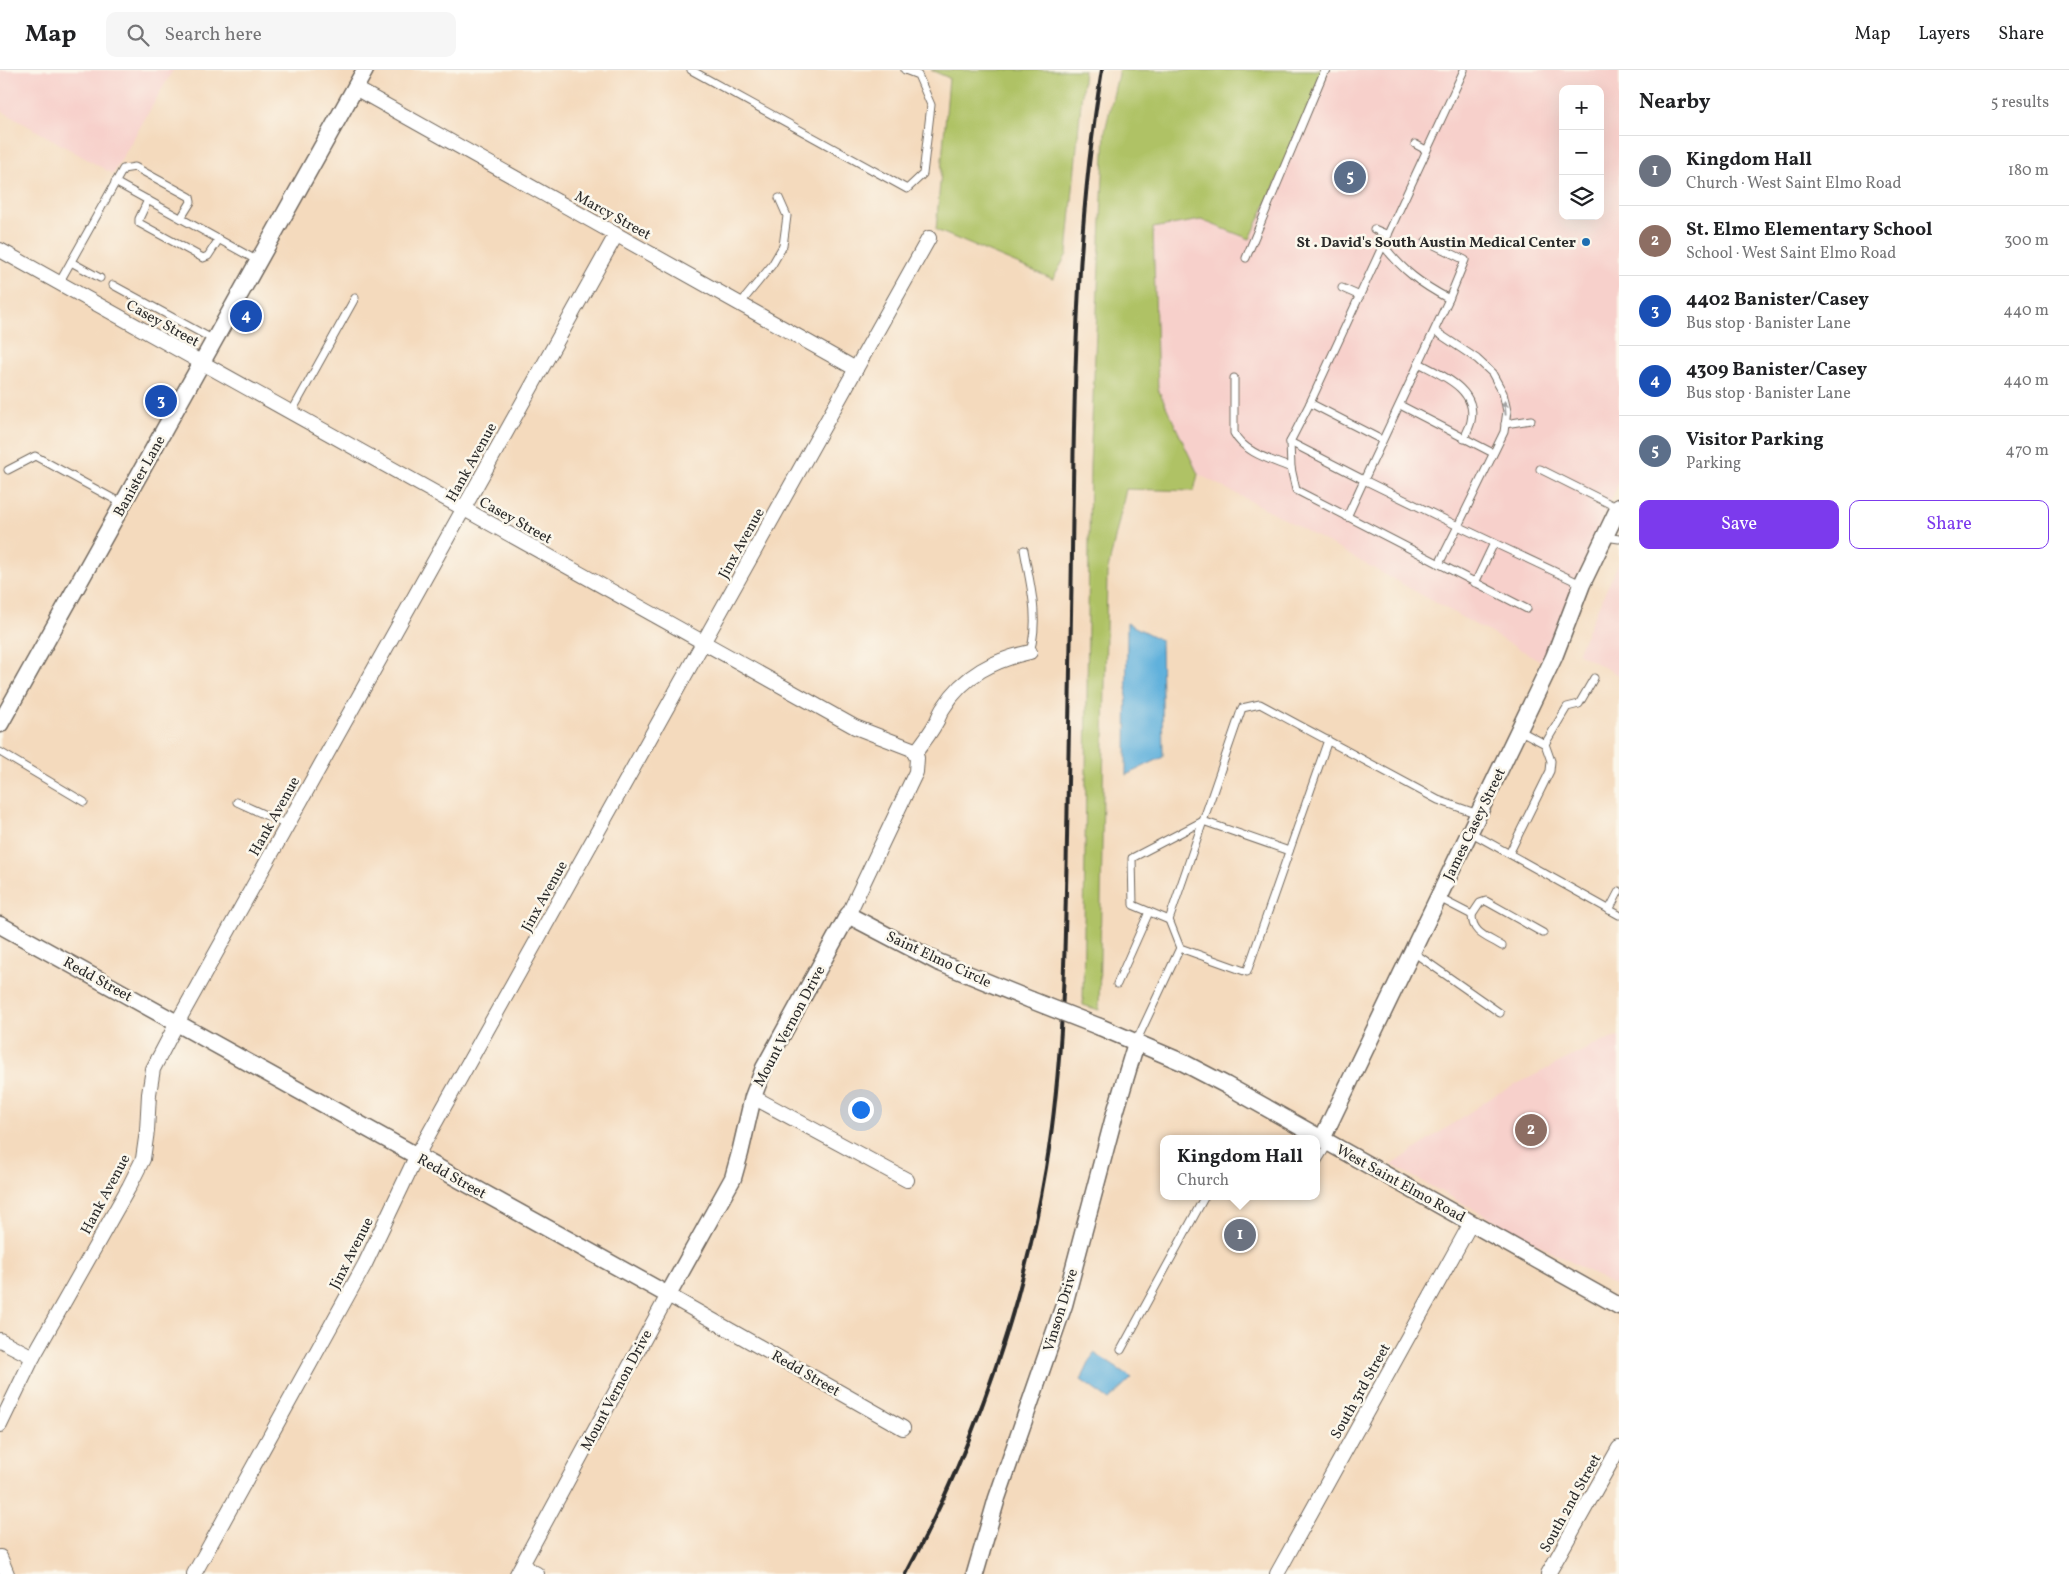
<!DOCTYPE html>
<html lang="en">
<head>
<meta charset="utf-8">
<style>
  body { margin:0; font-family:Vollkorn,serif; background:#f6f6f6; color:#202124 }
  .controls { position:absolute; right:15px; top:15px; display:grid; overflow:hidden; border-radius:10px; box-shadow:0 5px 20px #0002 }
  .controls button { width:45px; height:45px; display:grid; place-items:center; padding:0; border:0; border-bottom:1px solid #e0e0e0; background:#fff; color:#202124; font:25px sans-serif }
  .you { position:absolute; left:860px; top:1039px; width:18px; height:18px; margin:-12px; border:4px solid #fff; border-radius:50%; background:#1a73e8; box-shadow:0 0 0 8px #1a73e833 }
  .badge { display:grid; place-items:center; width:32px; height:32px; border-radius:50%; background:#7c3aed; color:#fff; font-size:16px; font-weight:700 }
  .pin { position:absolute; translate:-50% -50%; border:2px solid #fff; box-shadow:0 1px 5px #0006 }
  .popup { position:absolute; left:1160px; top:1065px; width:160px; height:65px; box-sizing:border-box; display:grid; place-content:center; border-radius:10px; background:#fff; filter:drop-shadow(0 1px 4px #0005); font-size:16px; white-space:nowrap; color:#757577 }
  .popup b { font-size:19px; color:#202124 }
  .popup::after { content:''; position:absolute; left:50%; top:100%; margin-left:-10px; border:10px solid transparent; border-top-color:#fff }
  .list { margin:0; padding:0; list-style:none }
  h2 { display:flex; justify-content:space-between; align-items:center; height:65px; margin:0; padding:0 20px; font-size:21px }
  h2 small { font-size:16px; font-weight:400; color:#757577 }
  .list li { display:grid; grid-template-columns:32px 1fr auto; gap:15px; align-items:center; box-sizing:border-box; height:70px; padding:0 20px; border-top:1px solid #e0e0e0 }
  .list b { display:block; font-size:19px; white-space:nowrap }
  .list p { margin:0; font-size:16px; white-space:nowrap; color:#757577 }
  .list em { font-size:16px; font-style:normal; color:#757577 }
  .actions { display:flex; gap:10px; padding:15px 20px }
  .actions a { flex:1; padding:11px 0; border:1px solid #7c3aed; border-radius:10px; text-align:center; font-size:18px; color:#7c3aed }
  .actions .main { background:#7c3aed; color:#fff }
  .icon { flex:none; width:28px; height:28px; fill:none; stroke:currentColor; stroke-width:2; stroke-linecap:round; stroke-linejoin:round }
  .map { position:relative; flex:none; width:1619px; height:1504px; overflow:hidden }
  header { display:flex; align-items:center; gap:30px; box-sizing:border-box; height:70px; padding:0 25px; background:#fff; border-bottom:1px solid #e0e0e0 }
  header strong { font-size:24px }
  nav { display:flex; gap:28px; margin-inline-start:auto; font-size:18px }
  .search { width:350px; height:45px; background:#f6f6f6; display:flex; align-items:center; gap:12px; box-sizing:border-box; padding:0 18px; border-radius:10px; color:#757577; font-size:19px }
  main { display:flex }
  aside { flex:1; background:#fff }
  .map>svg:first-child { display:block }
  .built { fill:#f7d0cb; fill-rule:evenodd }
  .green { fill:#afc265; stroke:#6d7648 }
  .water { fill:#61b1dc; stroke:#466e84 }
  .lines { fill:none; stroke-linecap:round; stroke-linejoin:round }
  .service-casing { stroke:#71685e; stroke-width:9 }
  .minor-casing { stroke:#71685e; stroke-width:16 }
  .tertiary-casing { stroke:#71685e; stroke-width:19 }
  .service { stroke:#fff; stroke-width:7 }
  .minor { stroke:#fff; stroke-width:14 }
  .tertiary { stroke:#fff; stroke-width:16 }
  .rail { stroke:#2b2b2b; stroke-width:4 }
  .tertiary-bridge-casing { stroke:#71685e; stroke-width:19; stroke-linecap:butt }
  .tertiary-bridge { stroke:#fff; stroke-width:16 }
  .oneway { fill:#a0a0a0 }
  .poi-dot { fill:#1f6fb2; stroke:#fbf7ec; stroke-width:2 }
  .labels { text-anchor:middle; stroke-width:5; stroke-linejoin:round; paint-order:stroke }
  .street-label { font-size:15px; fill:#2b2b2b; stroke:#fbf7ec }
  .poi-label { font-size:15px; font-weight:bold; fill:#2b2b2b; stroke:#fbf7ec; text-anchor:end }
</style>
</head>
<body>
<header>
<strong>Map</strong>
<div class="search"><svg class="icon" aria-label="search" viewBox="0 0 24 24"><circle cx="10" cy="10" r="6"/><path d="M15 15l6 6"/></svg>Search here</div>
<nav><a>Map</a><a>Layers</a><a>Share</a></nav>
</header>
<main>
<div class="map">
<svg width="1619" height="1504" viewBox="0 0 1619 1504">
  <rect width="100%" height="100%" fill="#fbf7ec"/>
  <filter id="ink" filterUnits="userSpaceOnUse"><feTurbulence type="fractalNoise" baseFrequency=".02" numOctaves="2"/><feDisplacementMap in="SourceGraphic" scale="10" xChannelSelector="R" yChannelSelector="G"/><feConvolveMatrix kernelMatrix="1 2 1 2 8 2 1 2 1" color-interpolation-filters="sRGB"/></filter>
  <filter id="wash" filterUnits="userSpaceOnUse"><feTurbulence type="fractalNoise" baseFrequency=".0096" numOctaves="4" result="noise"/><feDisplacementMap in="SourceGraphic" scale="20" xChannelSelector="R" yChannelSelector="G"/><feGaussianBlur stdDeviation="1.12" result="paint"/><feColorMatrix in="noise" values="0 0 0 0 0 0 0 0 0 0 0 0 0 0 0 0 0 1.4 0 .05"/><feComposite in="paint" operator="in"/></filter>
  <g filter="url(#wash)">
    <rect width="100%" height="100%" fill="#f4dabd"/>
    <g class="built">
      <path d="M0 0H173L113 104 0 40Z"/>
      <path d="M1328 0H1619V412L1541 591 1283 448 1198 404 1158 319 1153 157 1201 150 1250 169ZM1563 19H1600V146H1563Z"/>
      <path d="M1619 492V605L1577 583Z"/>
      <path d="M1619 967V1218L1392 1095 1495 1025 1602 971Z"/>
    </g>
    <g class="green">
      <path d="M931 0H1084L1067 184 1053 209 936 160 949 8Z"/>
      <path d="M1119 0H1328L1250 169 1201 150 1153 158 1158 319 1198 404 1194 421 1126 419 1107 504 1099 940 1083 935 1090 396 1105 61Z"/>
    </g>
    <g class="water">
      <path d="M1127 553 1161 570 1163 687 1126 705Z"/>
      <path d="M1094 1283 1132 1308 1109 1330 1081 1310Z"/>
    </g>
  </g>
  <g filter="url(#ink)">
    <g class="lines">
      <g class="service-casing">
        <g id="service">
          <path d="M691 0 907 119 923 104 931 35 918 5 905 0"/>
          <path d="M1415 74 1426 80"/>
          <path d="M115 112 258 191"/>
          <path d="M148 130 139 149V153L203 188 208 186 219 169"/>
          <path d="M1374 159 1388 165"/>
          <path d="M1426 171 1465 190 1449 229"/>
          <path d="M1246 188 1324 2 1327 0"/>
          <path d="M71 192 100 208"/>
          <path d="M59 213 123 99 135 97 190 127 191 132 181 148"/>
          <path d="M113 215 214 270"/>
          <path d="M1342 218 1360 226"/>
          <path d="M740 234 772 195 783 176 787 146 779 128"/>
          <path d="M1435 261 1477 289 1492 303 1503 323 1507 341 1504 362 1458 456 1581 514"/>
          <path d="M1419 293C1441 305 1478 319 1471 351 1470 357 1466 363 1464 369"/>
          <path d="M1234 308V363C1244 383 1272 390 1291 398"/>
          <path d="M1310 333 1383 175"/>
          <path d="M1400 335 1493 383"/>
          <path d="M291 343 355 228"/>
          <path d="M1505 354 1531 350"/>
          <path d="M1382 370 1310 333 1290 372 1291 398 1296 420 1527 539"/>
          <path d="M1290 372 1364 410 1347 447"/>
          <path d="M1540 399 1618 438"/>
          <path d="M8 400 35 386 123 434"/>
          <path d="M1605 467 1619 469"/>
          <path d="M1024 480C1030 514 1040 548 1030 582"/>
          <path d="M1439 494 1458 456 1364 410 1449 229C1421 214 1403 201 1383 175L1464 0"/>
          <path d="M1475 513 1494 473"/>
          <path d="M1328 670 1247 902 1180 878 1169 850 1242 638 1260 634 1438 730 1478 744"/>
          <path d="M1545 674 1567 637 1579 634 1594 608"/>
          <path d="M0 682 84 732"/>
          <path d="M237 732 287 755"/>
          <path d="M1470 762 1619 845"/>
          <path d="M1509 784 1550 701 1551 691 1545 674 1519 660"/>
          <path d="M1439 828 1472 845 1480 833 1486 831 1543 863"/>
          <path d="M1609 840 1619 821"/>
          <path d="M1472 845C1472 864 1488 867 1502 876"/>
          <path d="M1169 850 1133 835 1132 788 1203 751 1289 781"/>
          <path d="M1413 882 1500 943"/>
          <path d="M1117 914 1149 842"/>
          <path d="M1136 972 1180 878"/>
          <path d="M1316 1094 1329 1073"/>
          <path d="M1121 1280 1205 1126"/>
        </g>
      </g>
      <g class="minor-casing">
        <g id="minor">
          <path d="M355 18 856 299"/>
          <path d="M0 180 855 657 912 679 917 688 916 702 848 845"/>
          <path d="M915 683C923 673 931 662 937 651 939 646 941 641 944 637 964 605 994 590 1030 582"/>
          <path d="M753 1027 907 1110"/>
          <path d="M0 1270 33 1287"/>
          <path d="M0 1355 33 1287 129 1117 143 1089 147 1061 149 1024 153 999 177 953 616 165"/>
          <path d="M0 1487 7 1504"/>
          <path d="M522 1496 537 1504"/>
          <path d="M194 1504 365 1194 416 1087 929 168"/>
          <path d="M517 1504 668 1225 903 1358"/>
          <path d="M1277 1504 1471 1153"/>
          <path d="M1548 1504 1619 1378"/>
        </g>
      </g>
      <g class="tertiary-casing">
        <g id="tertiary">
          <path d="M0 654 365 0"/>
          <path d="M0 855 668 1225 733 1108 740 1083 753 1027 764 998 848 845 938 892 1031 930"/>
          <path d="M1100 957 1182 992 1226 1015 1619 1236"/>
          <path d="M1322 1069 1554 587 1582 514 1619 437"/>
          <path d="M975 1504 997 1428 1064 1235 1115 1043 1136 973"/>
        </g>
      </g>
      <use href="#service" class="service"/>
      <use href="#minor" class="minor"/>
      <use href="#tertiary" class="tertiary"/>
      <path class="rail" d="M906 1504C973 1378 1022 1240 1046 1098 1064 989 1065 878 1067 768 1070 650 1071 532 1073 414 1075 275 1079 137 1102 0"/>
      <g class="tertiary-bridge-casing">
        <path id="tertiary-bridge" d="M1031 930 1100 957"/>
      </g>
      <use href="#tertiary-bridge" class="tertiary-bridge"/>
    </g>
    <defs><path id="oneway-solid" d="M-6-.8H1V-3.2L6.5 0L1 3.2V.8H-6Z" transform="scale(1.25)"/></defs>
    <use class="oneway" href="#oneway-solid" transform="translate(1505 338) rotate(-95)"/>
  </g>
  <circle class="poi-dot" cx="1586" cy="172" r="5"/>
  <g class="labels">
    <g class="street-label">
      <text transform="translate(613 145) rotate(29)" y="5">Marcy Street</text>
      <text transform="translate(163 253) rotate(29)" y="5">Casey Street</text>
      <text transform="translate(471 392) rotate(-61)" y="5">Hank Avenue</text>
      <text transform="translate(139 406) rotate(-61)" y="5">Banister Lane</text>
      <text transform="translate(516 450) rotate(29)" y="5">Casey Street</text>
      <text transform="translate(741 473) rotate(-61)" y="5">Jinx Avenue</text>
      <text transform="translate(274 746) rotate(-61)" y="5">Hank Avenue</text>
      <text transform="translate(1474 754) rotate(-64)" y="5">James Casey Street</text>
      <text transform="translate(544 826) rotate(-61)" y="5">Jinx Avenue</text>
      <text transform="translate(939 889) rotate(25)" y="5">Saint Elmo Circle</text>
      <text transform="translate(98 909) rotate(29)" y="5">Redd Street</text>
      <text transform="translate(789 956) rotate(-62)" y="5">Mount Vernon Drive</text>
      <text transform="translate(452 1106) rotate(29)" y="5">Redd Street</text>
      <text transform="translate(1401 1113) rotate(29)" y="5">West Saint Elmo Road</text>
      <text transform="translate(105 1124) rotate(-62)" y="5">Hank Avenue</text>
      <text transform="translate(351 1183) rotate(-63)" y="5">Jinx Avenue</text>
      <text transform="translate(1060 1240) rotate(-73)" y="5">Vinson Drive</text>
      <text transform="translate(806 1303) rotate(30)" y="5">Redd Street</text>
      <text transform="translate(616 1320) rotate(-62)" y="5">Mount Vernon Drive</text>
      <text transform="translate(1360 1321) rotate(-61)" y="5">South 3rd Street</text>
      <text transform="translate(1570 1433) rotate(-61)" y="5">South 2nd Street</text>
    </g>
    <g class="poi-label">
      <text x="1576" y="177">St . David's South Austin Medical Center</text>
    </g>
  </g>
</svg>
<div class="controls">
<button>+</button>
<button>−</button>
<button><svg class="icon" aria-label="layers" viewBox="0 0 24 24"><path d="M12 4l9 5-9 5-9-5zM3 14l9 5 9-5"/></svg></button>
</div>
<div class="you"></div>
<div class="pin badge" style="left:1240px;top:1165px;background:#6b7280">1</div>
<div class="popup"><b>Kingdom Hall</b>Church</div>
<div class="pin badge" style="left:1531px;top:1060px;background:#8d6e63">2</div>
<div class="pin badge" style="left:161px;top:331px;background:#1a4fb4">3</div>
<div class="pin badge" style="left:246px;top:246px;background:#1a4fb4">4</div>
<div class="pin badge" style="left:1350px;top:107px;background:#5c6f8a">5</div>
</div>
<aside>
<h2>Nearby<small>5 results</small></h2>
<ul class="list">
<li><span class="badge" style="background:#6b7280">1</span><div><b>Kingdom Hall</b><p>Church · West Saint Elmo Road</p></div><em>180 m</em></li>
<li><span class="badge" style="background:#8d6e63">2</span><div><b>St. Elmo Elementary School</b><p>School · West Saint Elmo Road</p></div><em>300 m</em></li>
<li><span class="badge" style="background:#1a4fb4">3</span><div><b>4402 Banister/Casey</b><p>Bus stop · Banister Lane</p></div><em>440 m</em></li>
<li><span class="badge" style="background:#1a4fb4">4</span><div><b>4309 Banister/Casey</b><p>Bus stop · Banister Lane</p></div><em>440 m</em></li>
<li><span class="badge" style="background:#5c6f8a">5</span><div><b>Visitor Parking</b><p>Parking</p></div><em>470 m</em></li>
</ul>
<div class="actions"><a class="main">Save</a><a>Share</a></div>
</aside>
</main>
</body>
</html>
